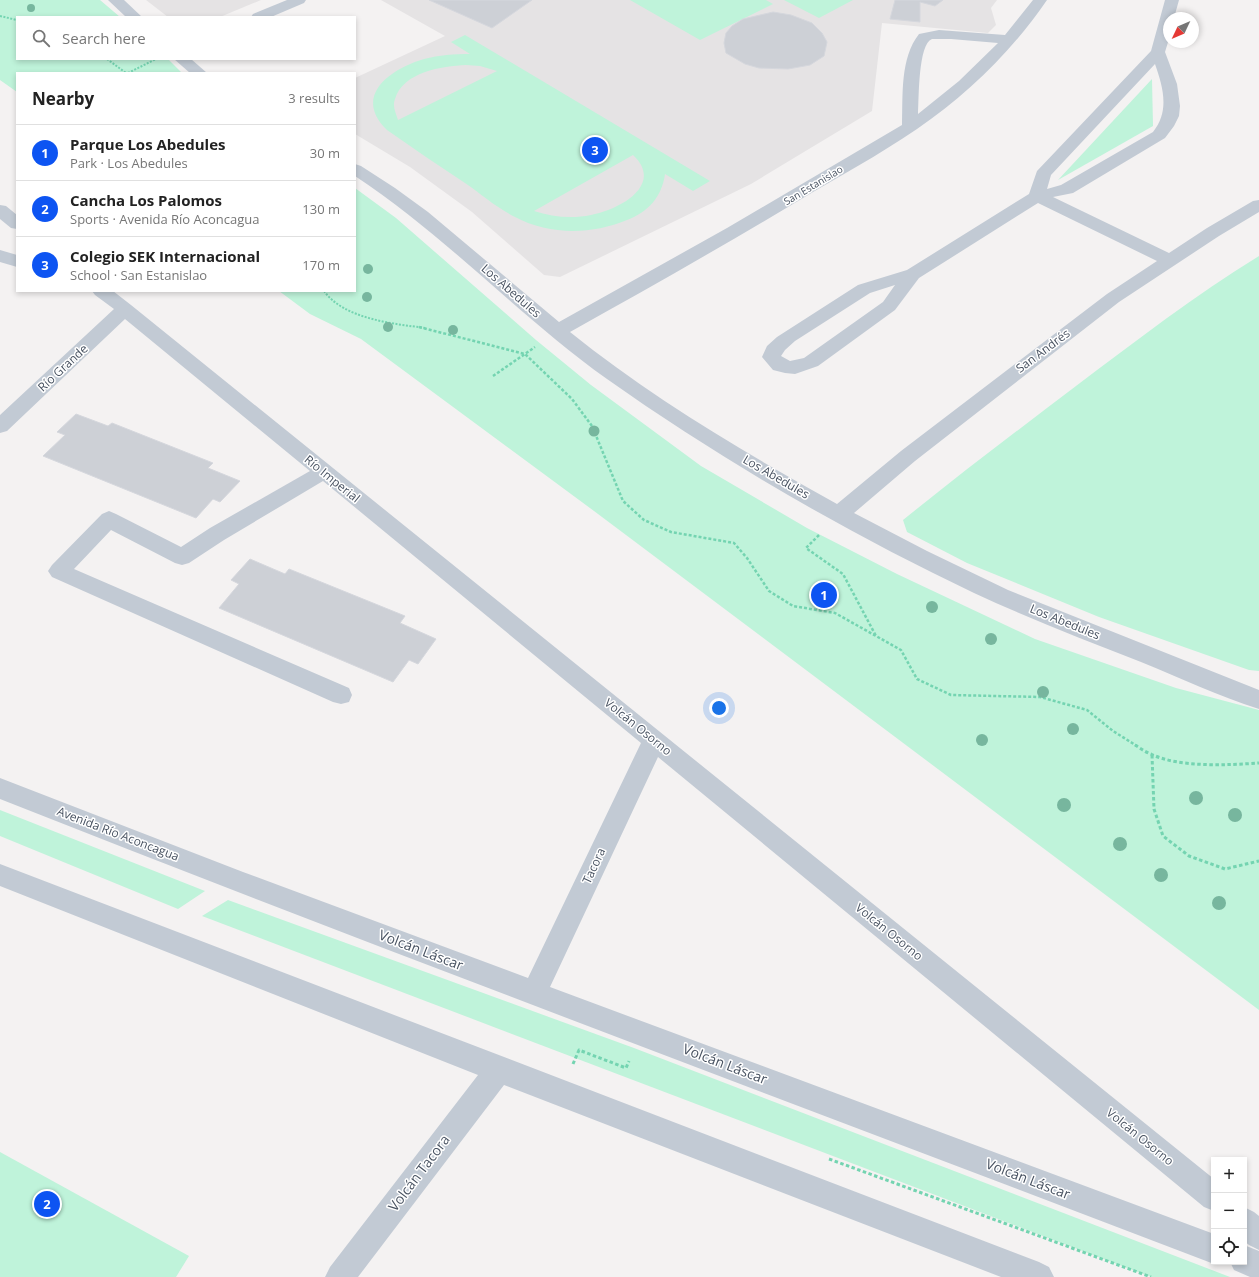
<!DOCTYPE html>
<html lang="en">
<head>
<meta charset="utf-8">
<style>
  body { margin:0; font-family:"Open Sans",sans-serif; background:#f2f2f2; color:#222 }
  .controls { position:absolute; right:12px; bottom:12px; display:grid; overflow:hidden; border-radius:0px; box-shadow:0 2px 6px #0003 }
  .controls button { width:36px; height:36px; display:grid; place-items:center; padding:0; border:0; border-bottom:1px solid #e0e0e0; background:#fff; color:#222; font:20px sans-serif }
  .compass { position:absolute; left:1163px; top:12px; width:36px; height:36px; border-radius:50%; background:#fff; box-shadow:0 2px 6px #0003; rotate:226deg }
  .you { position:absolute; left:719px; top:708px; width:14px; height:14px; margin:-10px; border:3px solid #fff; border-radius:50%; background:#1a73e8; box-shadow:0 0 0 6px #1a73e833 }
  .badge { display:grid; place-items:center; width:26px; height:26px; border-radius:50%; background:#0d54f2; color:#fff; font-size:13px; font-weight:700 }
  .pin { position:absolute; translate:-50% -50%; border:2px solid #fff; box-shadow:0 1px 4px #0006 }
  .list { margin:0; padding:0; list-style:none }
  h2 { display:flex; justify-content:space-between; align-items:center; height:52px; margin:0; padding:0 16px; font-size:17px }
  h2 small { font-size:13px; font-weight:400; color:#767676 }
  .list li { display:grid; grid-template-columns:26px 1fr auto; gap:12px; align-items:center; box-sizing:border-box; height:56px; padding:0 16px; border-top:1px solid #e0e0e0 }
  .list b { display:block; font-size:15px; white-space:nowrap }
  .list p { margin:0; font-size:13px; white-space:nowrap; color:#767676 }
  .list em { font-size:13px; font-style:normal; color:#767676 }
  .icon { flex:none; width:22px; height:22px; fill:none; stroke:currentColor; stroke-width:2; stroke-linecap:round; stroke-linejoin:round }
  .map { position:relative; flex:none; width:1259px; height:1277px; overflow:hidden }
  .search { position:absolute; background:#fff; box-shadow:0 2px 6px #0003; left:16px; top:16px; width:340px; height:44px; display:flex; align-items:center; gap:10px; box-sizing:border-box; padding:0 14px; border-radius:0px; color:#767676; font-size:15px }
  .panel { position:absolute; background:#fff; box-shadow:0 2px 6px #0003; left:16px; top:72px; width:340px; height:220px; border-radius:0px }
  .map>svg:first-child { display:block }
  .education { fill:#e5e3e4 }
  .green { fill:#bff3da; fill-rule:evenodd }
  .building { fill:#cdd0d6; stroke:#d5d7dd }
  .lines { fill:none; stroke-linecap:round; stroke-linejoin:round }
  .path-far2 { stroke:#74d4b1; stroke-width:2; stroke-dasharray:2 1.5; stroke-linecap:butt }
  .path-far1 { stroke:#74d4b1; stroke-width:2.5; stroke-dasharray:3 2; stroke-linecap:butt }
  .path { stroke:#74d4b1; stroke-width:3; stroke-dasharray:3.5 2.5; stroke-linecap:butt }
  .minor { fill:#c2cad4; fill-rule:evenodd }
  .tree { fill:#77b69e }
  .labels { text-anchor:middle; stroke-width:3; stroke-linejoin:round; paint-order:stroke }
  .far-street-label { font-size:10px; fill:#485261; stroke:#fff }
  .street-label { font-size:12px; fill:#485261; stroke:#fff }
  .near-street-label { font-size:14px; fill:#485261; stroke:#fff }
</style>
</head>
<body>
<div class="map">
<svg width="1259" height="1277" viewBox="0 0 1259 1277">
  <rect width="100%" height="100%" fill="#f4f2f2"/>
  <g class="education">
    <path d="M146 0H261L220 17H168Z"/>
    <path d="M381 0H997L991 8 996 25 988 33 882 23 872 111 751 184 560 277 544 275 472 212 410 167 355 134V78L445 36Z"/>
  </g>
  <g class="green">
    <path d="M0 0H100L120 17H17V59H168L182 73H17V92L0 80Z"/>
    <path d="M630 0H766L773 4 700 40Z"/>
    <path d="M784 0H853L819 18Z"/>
    <path d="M465 35 710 181 693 191 665 174C662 197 648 212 627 220 591 235 549 235 515 217 497 208 481 194 465 183 439 166 413 148 387 130 352 96 390 69 424 59 439 55 454 54 470 54L451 42ZM466 65 480 66 497 71 398 120C396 113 392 106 395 99 403 72 442 66 466 65ZM633 155C665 185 619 210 591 215 572 219 552 217 534 211Z"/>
    <path d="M1152 79 1153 126 1058 180Z"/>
    <path d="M355 188 396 218 536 340 591 385 701 466 807 528 897 574 1035 639 1176 688 1259 710V1010L594 511 361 339 310 314 279 291H355Z"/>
    <path d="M1259 256V671L1249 670 1099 617 967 563 907 532 903 520C960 474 1018 430 1076 386 1136 341 1195 295 1259 256Z"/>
    <path d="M0 810 205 891 178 909 0 836Z"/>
    <path d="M228 900 634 1048 1230 1277H1151L202 916Z"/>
    <path d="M0 1152 189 1256 176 1277H0Z"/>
  </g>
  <g class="building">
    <path d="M429 0H532L492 28Z"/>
    <path d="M895 0H943L935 6 920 2V22L890 19Z"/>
    <path d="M773 12 791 15 812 23 822 33 827 42 824 56 810 65 788 69 759 68 745 64 726 53 724 43 726 33 732 26 743 19Z"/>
    <path d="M76 414 108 426 112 423 213 463 208 468 240 481 220 502 213 499 196 518 43 456 65 435 57 432Z"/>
    <path d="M250 559 285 574 289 569 405 616 400 623 436 639 418 664 409 660 393 682 219 608 239 584 231 580Z"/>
  </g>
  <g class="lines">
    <g class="path-far2">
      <path d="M0 16 17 20"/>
      <path d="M107 59 126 73"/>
      <path d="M128 73 156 59"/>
      <path d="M324 291C344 319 394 324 426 328"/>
    </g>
    <g class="path-far1">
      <path d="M419 327 525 354 572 399 592 426 623 501 644 520 671 532 734 543 747 558 769 591 793 606 835 613 901 650 917 679 951 695 1040 697 1087 710 1113 731 1137 746"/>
      <path d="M493 376 535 347"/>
      <path d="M819 535 806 548 843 574 876 636"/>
    </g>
    <g class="path">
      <path d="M1135 745C1140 748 1145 752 1151 754 1179 768 1229 765 1259 763"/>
      <path d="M1152 755 1154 809 1163 836 1189 856 1225 869 1259 861"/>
      <path d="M573 1064 579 1050 626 1068 629 1061"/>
      <path d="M829 1159 1151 1277"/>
    </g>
    <g class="minor">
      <path d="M108 0H124L142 17H126Z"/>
      <path d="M287 0H306L304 3 271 17H251L253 14Z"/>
      <path d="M1033 0H1047C1012 51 968 94 917 129 879 155 838 177 798 201 723 246 647 289 570 332 652 398 745 453 837 504L901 451 1107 294 1157 261 1038 203 919 278 895 310 818 366 795 374 785 373 773 370 762 357 767 346 777 337 858 285 907 270 1029 194 1037 171 1151 51 1165 0H1179L1174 18H1169V39L1165 52 1177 84 1180 106 1179 116 1174 126 1165 138 1073 193 1053 197 1169 253 1207 228 1253 201 1259 200V212L1219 236 1119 302 915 461 854 513 927 551 1008 590 1259 690V709C1219 696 1180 678 1141 662 1085 640 1028 618 974 593 846 532 723 461 607 379 519 316 446 236 355 176V164L361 166 395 188 428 212 559 322 727 228 902 125C903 95 900 58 919 34L939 30 1005 35ZM932 39H951L998 43 959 81 918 114C919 99 918 44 932 39ZM1155 64C1163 87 1170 111 1153 132L1061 185 1047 189 1051 175ZM895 285 883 302 804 358 790 361 781 356 785 350 795 341 870 293Z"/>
      <path d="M174 59H191L207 73H190Z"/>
      <path d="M0 205 6 206 17 215V229L11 228 0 219Z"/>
      <path d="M0 250 17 255V267L0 262Z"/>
      <path d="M92 291H113L131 305 1214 1179V1211L1204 1207 658 757 550 987 1214 1234V1262H1218L1214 1264C809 1109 403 958 0 799V778L243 872 528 978 641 743 323 481 224 540 189 563 182 565 175 563 111 530 74 569 349 688 352 695 349 702 341 704 333 702 52 577 48 571 52 565 102 514 109 511 116 514 181 547 210 528 310 471 125 319 7 431 0 433V415L114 309 95 295Z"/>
      <path d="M0 864 1039 1262 1049 1267 1054 1277H1001L504 1085 358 1277H325L330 1267 478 1075 0 886Z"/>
      <path d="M1244 1207 1254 1212 1259 1216V1250L1249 1245 1244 1241Z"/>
      <path d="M1244 1245 1259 1251V1277H1250L1234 1270 1230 1262H1244Z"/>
    </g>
  </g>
  <g class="tree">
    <circle cx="31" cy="8" r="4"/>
    <circle cx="368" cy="269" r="5"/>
    <circle cx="367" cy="297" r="5"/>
    <circle cx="388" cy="327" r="5"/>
    <circle cx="453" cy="330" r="5"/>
    <circle cx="594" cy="431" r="5.5"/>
    <circle cx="932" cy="607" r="6"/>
    <circle cx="991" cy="639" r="6"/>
    <circle cx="1043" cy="692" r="6"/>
    <circle cx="1073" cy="729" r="6"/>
    <circle cx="982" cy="740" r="6"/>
    <circle cx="1196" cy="798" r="7"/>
    <circle cx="1064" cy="805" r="7"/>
    <circle cx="1235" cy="815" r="7"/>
    <circle cx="1120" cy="844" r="7"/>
    <circle cx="1161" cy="875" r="7"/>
    <circle cx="1219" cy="903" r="7"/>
  </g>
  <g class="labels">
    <g class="far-street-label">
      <text transform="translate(813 185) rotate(-31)" y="4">San Estanislao</text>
    </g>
    <g class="street-label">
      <text transform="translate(511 291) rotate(41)" y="4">Los Abedules</text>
      <text transform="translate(1043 351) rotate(-37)" y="4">San Andrés</text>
      <text transform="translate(63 368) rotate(-43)" y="4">Río Grande</text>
      <text transform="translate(776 477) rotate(30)" y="4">Los Abedules</text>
      <text transform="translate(332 479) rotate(39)" y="4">Río Imperial</text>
      <text transform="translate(1065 622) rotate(22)" y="4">Los Abedules</text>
      <text transform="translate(638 727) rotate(39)" y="4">Volcán Osorno</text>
      <text transform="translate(118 834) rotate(21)" y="4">Avenida Río Aconcagua</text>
      <text transform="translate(594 866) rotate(-65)" y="4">Tacora</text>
      <text transform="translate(889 932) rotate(39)" y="4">Volcán Osorno</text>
      <text transform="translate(1140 1137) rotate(39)" y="4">Volcán Osorno</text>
    </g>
    <g class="near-street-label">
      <text transform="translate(421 950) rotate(21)" y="5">Volcán Láscar</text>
      <text transform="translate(725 1064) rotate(21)" y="5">Volcán Láscar</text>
      <text transform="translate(419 1173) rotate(-53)" y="5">Volcán Tacora</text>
      <text transform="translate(1028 1179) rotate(21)" y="5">Volcán Láscar</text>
    </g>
  </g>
</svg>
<div class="controls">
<button>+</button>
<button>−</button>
<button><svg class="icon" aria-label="locate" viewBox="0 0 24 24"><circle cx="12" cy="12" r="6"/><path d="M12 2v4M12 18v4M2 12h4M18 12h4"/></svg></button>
</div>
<svg class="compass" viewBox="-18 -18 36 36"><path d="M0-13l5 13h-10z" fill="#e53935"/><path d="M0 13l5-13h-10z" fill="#767676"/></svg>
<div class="you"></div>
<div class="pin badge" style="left:824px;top:595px">1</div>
<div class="pin badge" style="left:47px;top:1204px">2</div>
<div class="pin badge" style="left:595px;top:150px">3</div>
<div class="search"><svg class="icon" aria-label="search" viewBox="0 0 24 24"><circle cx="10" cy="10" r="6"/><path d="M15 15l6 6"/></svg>Search here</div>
<section class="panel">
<h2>Nearby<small>3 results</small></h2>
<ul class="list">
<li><span class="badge">1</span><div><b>Parque Los Abedules</b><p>Park · Los Abedules</p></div><em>30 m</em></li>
<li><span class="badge">2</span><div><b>Cancha Los Palomos</b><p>Sports · Avenida Río Aconcagua</p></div><em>130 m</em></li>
<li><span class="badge">3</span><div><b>Colegio SEK Internacional</b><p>School · San Estanislao</p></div><em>170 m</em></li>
</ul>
</section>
</div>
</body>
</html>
